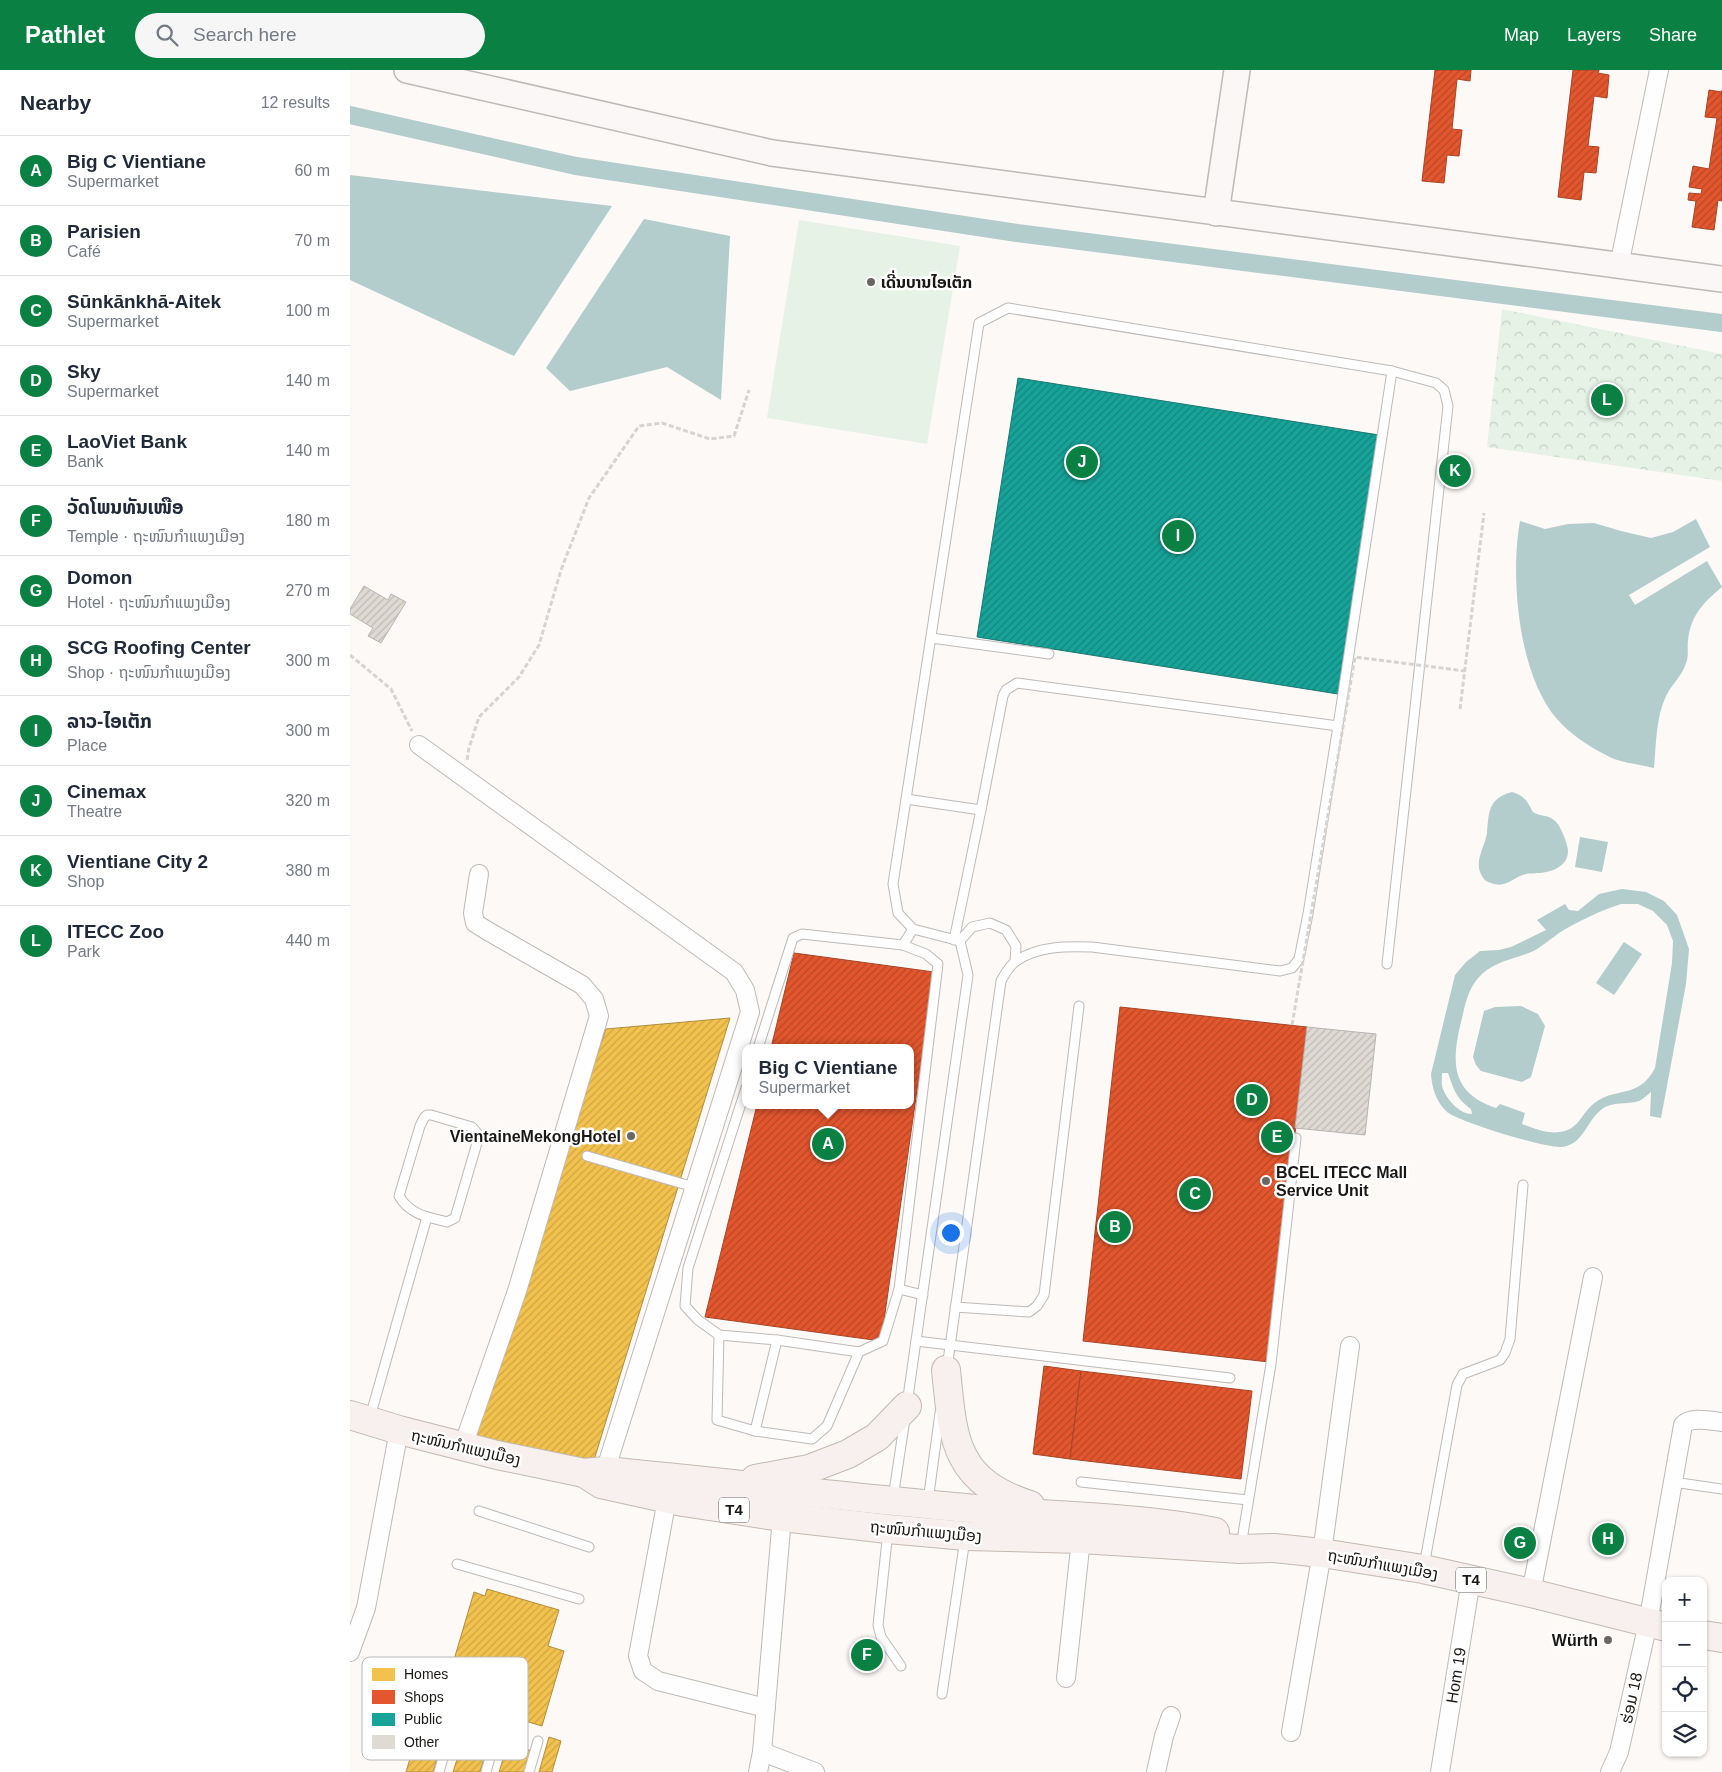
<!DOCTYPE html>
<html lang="en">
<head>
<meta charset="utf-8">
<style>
  body { margin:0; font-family:Helvetica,"Noto Sans Lao",sans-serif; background:#f6f6f7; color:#1f2937 }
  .controls { position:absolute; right:15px; bottom:15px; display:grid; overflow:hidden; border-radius:10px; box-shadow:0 1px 4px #0004 }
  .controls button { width:45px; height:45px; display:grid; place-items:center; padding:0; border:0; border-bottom:1px solid #e0e1e3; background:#fff; color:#1f2937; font:25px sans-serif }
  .you { position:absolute; left:600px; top:1162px; width:18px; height:18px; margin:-12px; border:4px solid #fff; border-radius:50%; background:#1a73e8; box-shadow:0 0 0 8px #1a73e833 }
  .badge { display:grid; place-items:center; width:32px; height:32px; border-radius:50%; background:#0b8043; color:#fff; font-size:16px; font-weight:700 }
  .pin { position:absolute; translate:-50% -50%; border:2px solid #fff; box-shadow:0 1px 5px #0006 }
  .popup { position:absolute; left:392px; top:974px; width:172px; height:65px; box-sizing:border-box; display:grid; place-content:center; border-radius:10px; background:#fff; filter:drop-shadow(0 1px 4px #0005); font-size:16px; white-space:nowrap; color:#747a83 }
  .popup b { font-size:19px; color:#1f2937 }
  .popup::after { content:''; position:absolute; left:50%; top:100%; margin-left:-10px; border:10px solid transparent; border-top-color:#fff }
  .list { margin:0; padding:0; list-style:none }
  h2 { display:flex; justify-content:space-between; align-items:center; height:65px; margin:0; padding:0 20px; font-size:21px }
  h2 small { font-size:16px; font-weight:400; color:#747a83 }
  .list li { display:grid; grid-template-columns:32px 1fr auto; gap:15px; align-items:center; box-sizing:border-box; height:70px; padding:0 20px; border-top:1px solid #e0e1e3 }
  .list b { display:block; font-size:19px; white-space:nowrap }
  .list p { margin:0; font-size:16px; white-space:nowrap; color:#747a83 }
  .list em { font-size:16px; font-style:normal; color:#747a83 }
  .icon { flex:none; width:28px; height:28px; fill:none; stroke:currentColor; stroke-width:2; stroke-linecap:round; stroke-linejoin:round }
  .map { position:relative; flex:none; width:1372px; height:1702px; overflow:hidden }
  header { display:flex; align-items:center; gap:30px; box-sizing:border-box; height:70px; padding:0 25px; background:#0b8043; color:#fff }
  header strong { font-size:24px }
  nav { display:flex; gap:28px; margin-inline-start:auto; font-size:18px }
  .search { width:350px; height:45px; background:#f6f6f7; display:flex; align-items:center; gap:12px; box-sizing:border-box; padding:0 18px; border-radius:28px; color:#747a83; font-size:19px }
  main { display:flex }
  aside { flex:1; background:#fff }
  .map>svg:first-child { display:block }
  .park { fill:url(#park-crowns) }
  .pitch { fill:#e6f2e6 }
  .water { fill:#b3cccc; fill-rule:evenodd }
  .homes { fill:url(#homes-hatch); stroke:#b18e3d }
  .shops { fill:url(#shops-hatch); stroke:#a74426 }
  .public { fill:url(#public-hatch); stroke:#187971 }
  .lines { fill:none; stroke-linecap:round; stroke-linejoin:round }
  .canal { stroke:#b3cccc; stroke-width:18 }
  .building { fill:url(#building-hatch); stroke:#b7b5b2 }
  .lane-casing { stroke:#bdbab8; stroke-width:11 }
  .street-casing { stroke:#bdbab8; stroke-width:20 }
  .secondary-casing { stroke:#bdbab8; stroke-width:28 }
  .primary-casing { stroke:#c4b8b2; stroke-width:30 }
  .path { stroke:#d5d4d3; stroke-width:3; stroke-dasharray:5 2.5; stroke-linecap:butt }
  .lane { stroke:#fffefe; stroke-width:9 }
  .street { stroke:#fffefe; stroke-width:18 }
  .secondary { stroke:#faf7f6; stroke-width:25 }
  .primary { stroke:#f7f0ee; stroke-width:28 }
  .path-bridge { stroke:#d5d4d3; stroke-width:3; stroke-dasharray:5 2.5; stroke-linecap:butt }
  .poi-dot { fill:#696664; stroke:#fff; stroke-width:2 }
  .labels { text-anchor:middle; stroke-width:5; stroke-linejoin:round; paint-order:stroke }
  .shield { fill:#fff; stroke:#5f5d5b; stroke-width:1 }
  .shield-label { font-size:15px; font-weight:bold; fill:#1a1715 }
  .poi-label { font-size:16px; font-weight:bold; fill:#1a1715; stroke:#fff; text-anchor:start }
  .street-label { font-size:16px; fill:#1a1715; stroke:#fff }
  .key { fill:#fff; stroke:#bab9b9; stroke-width:1 }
  .key-label { font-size:14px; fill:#1a1715 }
</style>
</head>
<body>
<header>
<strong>Pathlet</strong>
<div class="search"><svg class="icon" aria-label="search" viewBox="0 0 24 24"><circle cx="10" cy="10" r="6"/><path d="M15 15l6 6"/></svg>Search here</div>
<nav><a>Map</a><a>Layers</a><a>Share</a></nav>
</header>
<main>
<aside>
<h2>Nearby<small>12 results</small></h2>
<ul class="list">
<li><span class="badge">A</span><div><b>Big C Vientiane</b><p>Supermarket</p></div><em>60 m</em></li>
<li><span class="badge">B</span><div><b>Parisien</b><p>Café</p></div><em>70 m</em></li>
<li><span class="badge">C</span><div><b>Sūnkānkhā-Aitek</b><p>Supermarket</p></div><em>100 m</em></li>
<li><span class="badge">D</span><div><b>Sky</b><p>Supermarket</p></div><em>140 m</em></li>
<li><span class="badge">E</span><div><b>LaoViet Bank</b><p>Bank</p></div><em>140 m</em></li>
<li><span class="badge">F</span><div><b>ວັດໂພນທັນເໜືອ</b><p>Temple · ຖະໜົນກຳແພງເມືອງ</p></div><em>180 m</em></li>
<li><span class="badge">G</span><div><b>Domon</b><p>Hotel · ຖະໜົນກຳແພງເມືອງ</p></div><em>270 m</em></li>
<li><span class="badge">H</span><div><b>SCG Roofing Center</b><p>Shop · ຖະໜົນກຳແພງເມືອງ</p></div><em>300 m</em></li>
<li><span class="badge">I</span><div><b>ລາວ-ໄອເຕັກ</b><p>Place</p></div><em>300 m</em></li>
<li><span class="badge">J</span><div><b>Cinemax</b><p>Theatre</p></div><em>320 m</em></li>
<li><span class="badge">K</span><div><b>Vientiane City 2</b><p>Shop</p></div><em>380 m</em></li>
<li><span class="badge">L</span><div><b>ITECC Zoo</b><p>Park</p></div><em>440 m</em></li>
</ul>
</aside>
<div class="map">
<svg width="1372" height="1702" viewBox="0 0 1372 1702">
  <defs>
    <pattern id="park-crowns" width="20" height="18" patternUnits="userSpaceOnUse" patternTransform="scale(1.25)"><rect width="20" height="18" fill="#e6f2e6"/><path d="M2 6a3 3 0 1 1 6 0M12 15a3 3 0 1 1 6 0" fill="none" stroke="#c5cfc4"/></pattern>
    <pattern id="homes-hatch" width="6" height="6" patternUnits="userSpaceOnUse" patternTransform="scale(1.25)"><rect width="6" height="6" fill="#f2c14e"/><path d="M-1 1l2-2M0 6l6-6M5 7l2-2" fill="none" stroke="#cfa543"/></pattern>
    <pattern id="shops-hatch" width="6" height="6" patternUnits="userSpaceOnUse" patternTransform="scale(1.25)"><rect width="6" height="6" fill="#e4572e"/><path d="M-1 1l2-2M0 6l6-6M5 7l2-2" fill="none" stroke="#b84726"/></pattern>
    <pattern id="public-hatch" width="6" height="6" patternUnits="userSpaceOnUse" patternTransform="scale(1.25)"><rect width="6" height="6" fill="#17a398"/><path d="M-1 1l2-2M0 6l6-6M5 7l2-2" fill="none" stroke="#14847b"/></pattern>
    <pattern id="building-hatch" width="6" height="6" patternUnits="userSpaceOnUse" patternTransform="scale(1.25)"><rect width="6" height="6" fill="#e0dad4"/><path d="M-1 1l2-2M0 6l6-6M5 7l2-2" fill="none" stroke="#c0bab5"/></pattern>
  </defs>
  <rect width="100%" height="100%" fill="#fcf9f6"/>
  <path class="park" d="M1152 239 1372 284V411L1137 377Z"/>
  <path class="pitch" d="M449 150 610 176 577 374 417 348Z"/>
  <g class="water">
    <path d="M0 105 262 136 164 286 0 210Z"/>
    <path d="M294 149 380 166 371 330 317 297 220 321 196 298Z"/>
    <path d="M1346 449 1360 477 1279 525 1285 535 1357 491 1372 517C1353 533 1341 545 1338 570 1337 578 1339 586 1336 593 1332 606 1322 614 1316 626 1306 647 1306 675 1304 698 1289 694 1269 693 1256 685 1238 676 1220 664 1207 649 1168 604 1160 507 1170 451L1195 459 1218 454 1244 453 1271 461 1301 468 1323 462Z"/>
    <path d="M1162 722C1171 725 1174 727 1179 735 1181 737 1181 740 1183 742 1188 746 1199 745 1204 750 1210 754 1218 774 1218 781 1218 797 1200 803 1187 803 1183 804 1179 803 1176 804 1162 807 1157 819 1141 813 1137 812 1134 810 1132 806 1123 792 1135 777 1137 763 1139 741 1138 729 1162 722Z"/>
    <path d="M1230 767 1258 772 1252 802 1225 797Z"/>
    <path d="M1272 819 1296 822 1314 831 1327 845 1339 879 1336 914 1311 1048 1300 1046 1301 1022C1297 1025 1293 1029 1289 1031 1276 1035 1263 1031 1252 1039 1236 1051 1234 1075 1211 1077 1195 1078 1109 1052 1097 1042 1086 1032 1082 1018 1081 1004L1105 905 1116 892 1130 881 1149 880 1161 877 1196 860 1187 850 1215 834 1219 840 1228 841 1249 824ZM1271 834H1288L1303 841 1317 855 1323 871 1322 893 1305 998C1288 1031 1263 1015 1241 1036 1230 1047 1227 1060 1210 1062 1197 1064 1184 1058 1172 1054L1175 1043 1150 1034 1146 1038C1097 1022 1102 987 1113 944 1116 930 1120 915 1132 904 1148 889 1169 889 1187 879 1195 874 1202 868 1209 863 1228 851 1250 841 1271 834ZM1092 1003H1098C1104 1020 1106 1028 1121 1039L1122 1044C1110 1044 1097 1030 1093 1019 1091 1015 1092 1008 1092 1003Z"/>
    <path d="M1274 872 1292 884 1264 925 1246 913Z"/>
    <path d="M1171 936 1188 944 1195 956 1181 1007 1172 1012 1131 1001 1126 995 1123 987 1134 941 1145 937Z"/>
  </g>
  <g class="homes">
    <path d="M380 948 244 1390 123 1370 182 1173 256 959Z"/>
    <path d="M137 1519 209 1540 198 1576 214 1581 192 1656 93 1627 124 1522 135 1526Z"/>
    <path d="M72 1648 97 1655 83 1702H56Z"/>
    <path d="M116 1661 140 1668 130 1702H103Z"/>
    <path d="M199 1667 211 1671 202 1702H189Z"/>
    <path d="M158 1673 182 1681 176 1702H149Z"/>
  </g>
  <g class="shops">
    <path d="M1085 0H1121L1120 11 1107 9 1102 59 1112 60 1109 86 1097 85 1094 113 1072 111Z"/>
    <path d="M1223 0H1249L1248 3 1259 5 1257 28 1244 26 1238 76 1249 77 1246 103 1234 102 1231 130 1208 127Z"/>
    <path d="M1359 20 1372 22V20V131L1368 130 1364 160 1342 157 1346 131 1338 130 1339 123 1351 124 1352 119 1339 117 1343 96 1359 99 1367 48 1355 47Z"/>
    <path d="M444 883 584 902 531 1271 355 1247 407 1035H560V978H421Z"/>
    <path d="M770 937 957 957 919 1292 733 1271Z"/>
    <path d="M694 1296 731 1301 720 1389 683 1384Z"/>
    <path d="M731 1301 902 1321 891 1409 720 1389Z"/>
  </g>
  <path class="public" d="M668 308 1029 365 988 624 627 567Z"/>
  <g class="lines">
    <path class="canal" d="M0 45 226 96 667 163 1372 253"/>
  </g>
  <g class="building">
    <path d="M14 516 38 530 41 524 56 532 31 573 18 566 23 558 0 544V539Z"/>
    <path d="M957 957 1026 964 1015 1065 945 1058Z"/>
  </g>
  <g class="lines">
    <g class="lane-casing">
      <g id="lane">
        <path d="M581 568 699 584"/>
        <path d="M556 729 631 740 653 626 656 620 667 613 988 656"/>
        <path d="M604 870 631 740"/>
        <path d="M610 871 622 857 640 853 656 860 666 876 665 892"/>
        <path d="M553 875 563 859"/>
        <path d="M1037 894 1098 336 1094 320 1086 313 1042 301"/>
        <path d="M396 1018 338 1198 335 1236 348 1250 369 1265 427 1270 509 1282 533 1271 549 1219 588 894 576 884 553 875 452 864 443 868 408 978"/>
        <path d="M77 1045H81L122 1057 127 1063V1073L105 1148 97 1152C78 1147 60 1145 49 1126L70 1056 74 1048Z"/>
        <path d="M237 1086 344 1117"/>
        <path d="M549 1219 573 1225"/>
        <path d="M605 1237 679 1242 687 1236 694 1225 729 936"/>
        <path d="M369 1265 367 1350 405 1361 462 1369 477 1356 509 1282"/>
        <path d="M566 1271 880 1308"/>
        <path d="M597 1298 651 911C655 904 659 896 665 892 686 876 717 876 742 877L930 901 942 898 949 889 958 844 988 656 1042 301 658 238 629 253 543 814 548 843 563 859 610 871"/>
        <path d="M557 1334 618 905 610 871"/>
        <path d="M20 1347 77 1147"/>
        <path d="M405 1361 427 1270"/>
        <path d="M731 1412 898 1430"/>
        <path d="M1323 1412 1372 1419"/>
        <path d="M543 1428 555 1349"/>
        <path d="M578 1431 590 1343"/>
        <path d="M129 1441 239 1477"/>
        <path d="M538 1461 528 1555 531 1567 551 1596"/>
        <path d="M891 1476 921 1294 946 1068"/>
        <path d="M107 1494 229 1529"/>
        <path d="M1074 1496 1107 1315 1113 1304 1150 1290 1155 1283 1160 1269 1173 1115"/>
        <path d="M592 1624 615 1469"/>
        <path d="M89 1702 103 1653"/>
        <path d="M136 1702 147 1663"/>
        <path d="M179 1702 188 1671"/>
      </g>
    </g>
    <g class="street-casing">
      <g id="street">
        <path d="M1269 196 1309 0"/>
        <path d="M69 675 384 902 395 920 400 942 252 1411"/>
        <path d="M113 1376 167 1221 249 946 244 929 232 915 136 860 125 853 123 843 129 804"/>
        <path d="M317 1429 288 1586 293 1601 308 1611 416 1638"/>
        <path d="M1181 1523 1243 1207"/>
        <path d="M0 1582 16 1538 49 1360"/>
        <path d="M716 1608 731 1469"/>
        <path d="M941 1662 972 1483 1000 1276"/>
        <path d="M412 1682 465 1702"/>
        <path d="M408 1702 412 1682 432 1447"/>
        <path d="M806 1702 814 1666 821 1646"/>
        <path id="s1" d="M1090 1702 1121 1510"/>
        <path d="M1260 1702 1269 1682 1298 1553 1333 1355C1341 1346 1361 1351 1372 1352"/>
      </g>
    </g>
    <g class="secondary-casing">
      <g id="secondary">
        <path d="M57 0 422 83 1372 209"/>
        <path d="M866 143 887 0"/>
      </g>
    </g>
    <g class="primary-casing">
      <g id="primary">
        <path d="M596 1300C603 1370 604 1411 680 1435"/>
        <path d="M0 1345 49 1360 147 1385 234 1403 255 1401C383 1413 511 1429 639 1440 714 1447 790 1447 865 1462"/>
        <path d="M234 1403 251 1414 333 1432 432 1447 538 1459 616 1466 731 1469 890 1479 924 1478 972 1483 1073 1499 1181 1523 1316 1557"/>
        <path d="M405 1409 459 1399 498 1384 527 1367 557 1336"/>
        <path d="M1353 1565 1372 1568"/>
      </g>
    </g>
    <g class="path">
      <path d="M0 585 41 619 62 661"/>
      <path d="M1110 639 1134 443"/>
      <path d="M117 690 119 678 129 647 169 607 189 575 211 500 239 428 289 356 312 353 360 369 384 366 399 320"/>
    </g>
    <use href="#lane" class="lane"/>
    <use href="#street" class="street"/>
    <use href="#secondary" class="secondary"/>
    <use href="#primary" class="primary"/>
    <path class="path-bridge" d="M942 955 1005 587 1115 601"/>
  </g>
  <g class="poi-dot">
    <circle cx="521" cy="212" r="5"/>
    <circle cx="281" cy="1066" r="5"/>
    <circle cx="916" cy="1111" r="5"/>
    <circle cx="1258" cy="1570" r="5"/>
  </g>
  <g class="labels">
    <g class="shield">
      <rect x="369" y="1427.5" width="30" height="25" rx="4"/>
      <rect x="1106" y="1497.5" width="30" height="25" rx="4"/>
    </g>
    <g class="shield-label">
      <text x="384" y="1445">T4</text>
      <text x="1121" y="1515">T4</text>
    </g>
    <g class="poi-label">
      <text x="531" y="218">ເດີ່ນບານໄອເຕັກ</text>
      <text x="271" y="1072" text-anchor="end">VientaineMekongHotel</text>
      <text x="926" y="1108">BCEL ITECC Mall<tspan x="926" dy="18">Service Unit</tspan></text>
      <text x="1248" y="1576" text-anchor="end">Würth</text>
    </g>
    <g class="street-label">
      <text transform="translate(116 1377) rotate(13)" y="6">ຖະໜົນກຳແພງເມືອງ</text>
      <text transform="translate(576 1461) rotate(5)" y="6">ຖະໜົນກຳແພງເມືອງ</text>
      <text transform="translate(1033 1494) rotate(10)" y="6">ຖະໜົນກຳແພງເມືອງ</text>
      <text dy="6" stroke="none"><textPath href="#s1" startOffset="98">Hom 19</textPath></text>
      <text transform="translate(1281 1628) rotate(-78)" y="6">ຮ່ອມ 18</text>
    </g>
  </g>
  <rect x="12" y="1587" width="166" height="103" rx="8" class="key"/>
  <rect x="22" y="1598" width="23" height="13" fill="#f2c14e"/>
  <rect x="22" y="1620" width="23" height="14" fill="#e4572e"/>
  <rect x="22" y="1643" width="23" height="13" fill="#17a398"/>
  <rect x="22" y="1665" width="23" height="14" fill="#e0dad4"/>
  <g class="key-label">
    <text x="54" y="1609">Homes</text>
    <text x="54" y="1632">Shops</text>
    <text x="54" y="1654">Public</text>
    <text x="54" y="1677">Other</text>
  </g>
</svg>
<div class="controls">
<button>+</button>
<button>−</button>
<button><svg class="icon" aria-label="locate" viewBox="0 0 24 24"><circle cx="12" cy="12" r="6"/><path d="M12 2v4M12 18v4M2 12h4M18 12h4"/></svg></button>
<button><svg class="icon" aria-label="layers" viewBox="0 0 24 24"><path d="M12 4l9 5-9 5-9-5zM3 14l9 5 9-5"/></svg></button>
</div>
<div class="you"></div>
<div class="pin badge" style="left:478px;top:1074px">A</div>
<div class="popup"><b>Big C Vientiane</b>Supermarket</div>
<div class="pin badge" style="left:765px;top:1157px">B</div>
<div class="pin badge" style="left:845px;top:1124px">C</div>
<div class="pin badge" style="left:902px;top:1030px">D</div>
<div class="pin badge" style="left:927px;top:1067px">E</div>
<div class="pin badge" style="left:517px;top:1585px">F</div>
<div class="pin badge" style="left:1170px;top:1473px">G</div>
<div class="pin badge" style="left:1258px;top:1469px">H</div>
<div class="pin badge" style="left:828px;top:466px">I</div>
<div class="pin badge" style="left:732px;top:392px">J</div>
<div class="pin badge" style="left:1105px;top:401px">K</div>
<div class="pin badge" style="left:1257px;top:330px">L</div>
</div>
</main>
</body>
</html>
